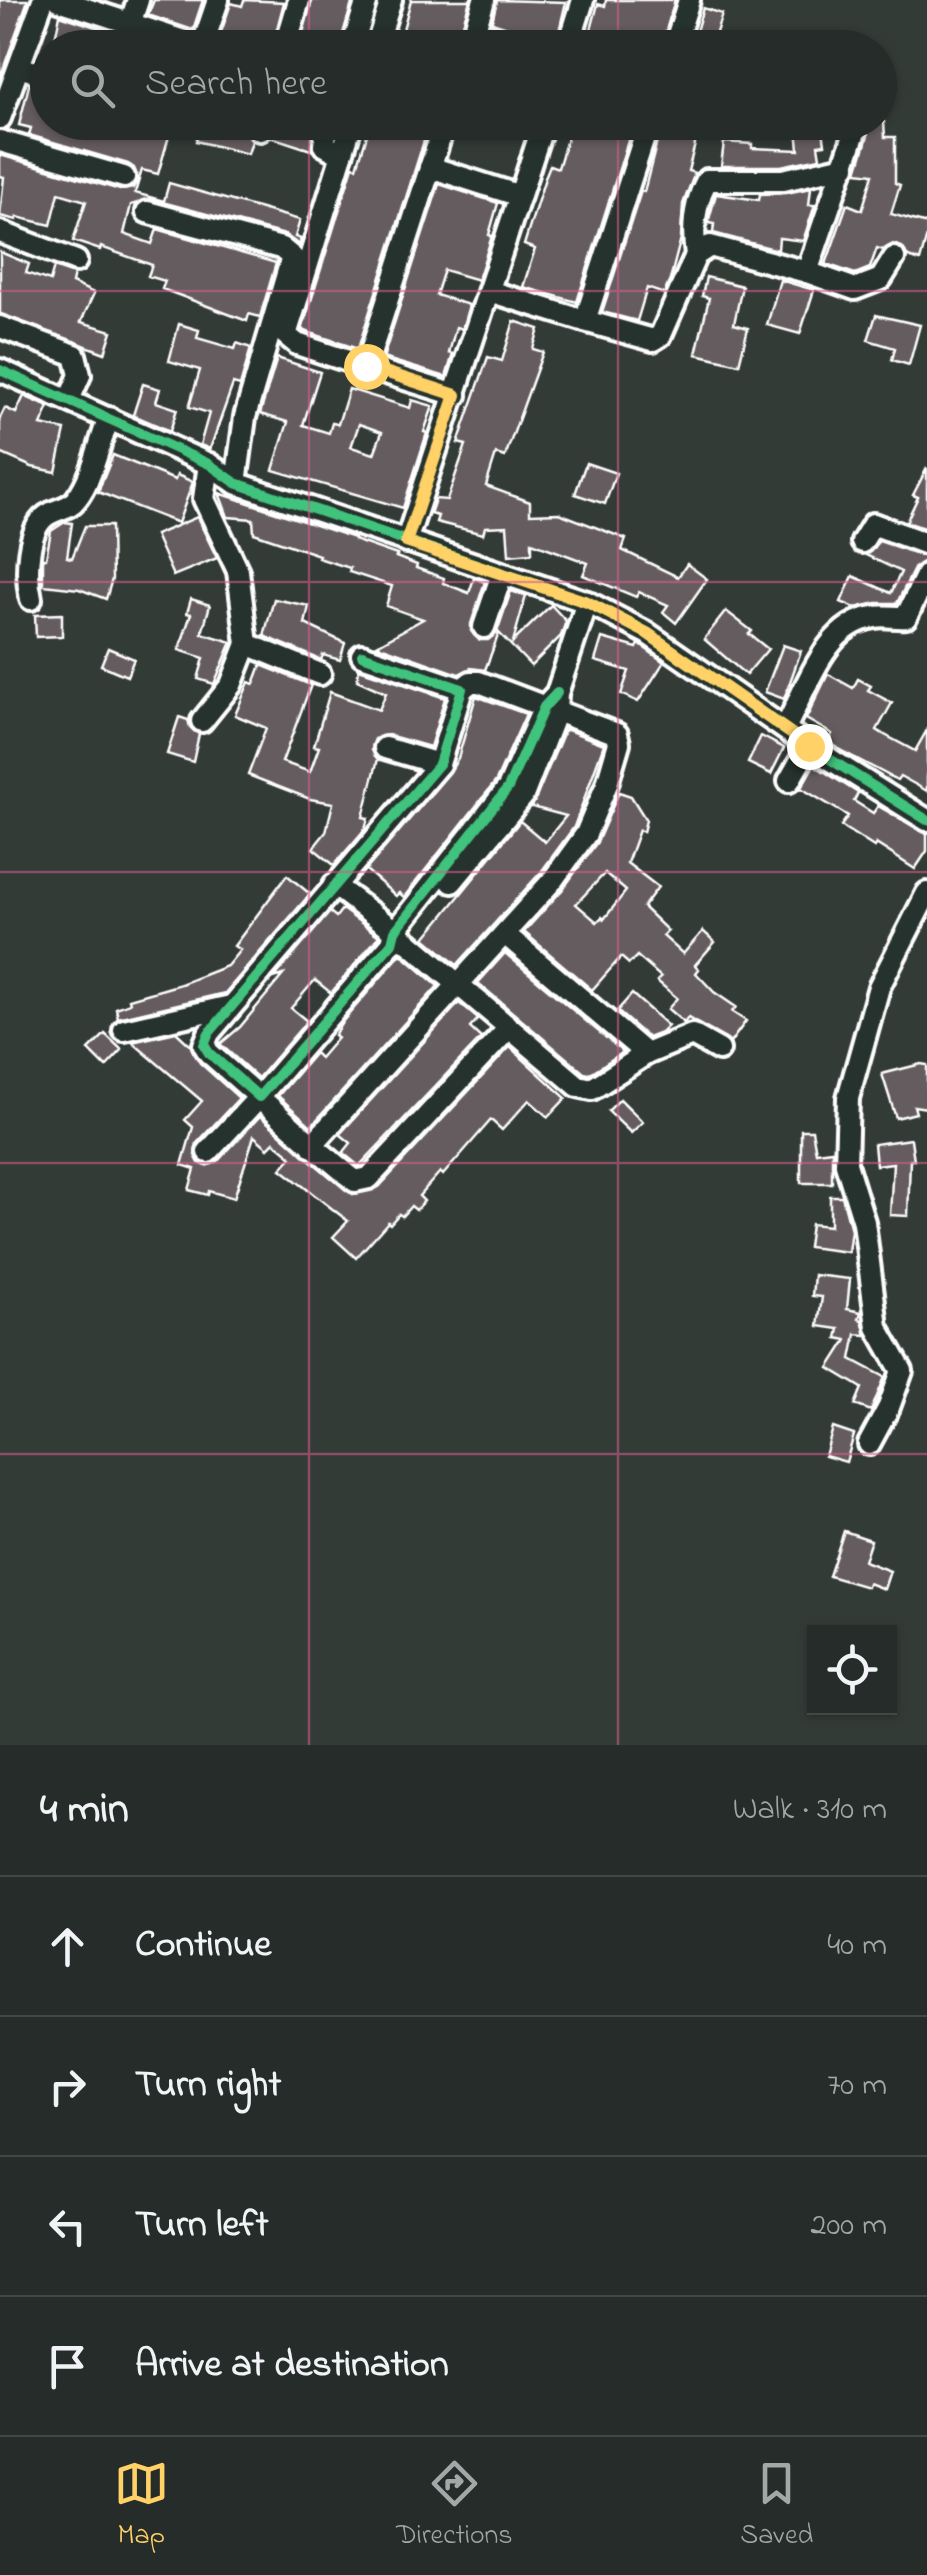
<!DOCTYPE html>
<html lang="en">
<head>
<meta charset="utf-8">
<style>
  body { margin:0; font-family:"Indie Flower",sans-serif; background:#2e3431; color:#f1f3f6 }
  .controls { position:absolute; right:30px; bottom:30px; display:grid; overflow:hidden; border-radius:0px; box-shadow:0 2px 8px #0004 }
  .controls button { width:90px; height:90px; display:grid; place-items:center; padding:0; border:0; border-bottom:2px solid #424846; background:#262c29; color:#f1f3f6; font:50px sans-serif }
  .stop { position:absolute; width:30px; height:30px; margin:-22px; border:8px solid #ffd166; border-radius:50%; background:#fff }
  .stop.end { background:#ffd166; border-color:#fff; box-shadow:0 2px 10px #0008 }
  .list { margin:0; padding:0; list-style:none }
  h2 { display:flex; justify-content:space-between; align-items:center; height:130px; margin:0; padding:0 40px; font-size:42px }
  h2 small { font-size:32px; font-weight:400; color:#a4a7a8 }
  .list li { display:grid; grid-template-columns:65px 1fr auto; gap:30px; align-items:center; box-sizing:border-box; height:140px; padding:0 40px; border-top:2px solid #424846 }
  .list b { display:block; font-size:38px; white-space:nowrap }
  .list em { font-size:32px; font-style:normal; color:#a4a7a8 }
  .icon { flex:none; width:55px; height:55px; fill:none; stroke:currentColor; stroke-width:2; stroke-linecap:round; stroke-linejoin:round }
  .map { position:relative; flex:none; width:927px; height:1745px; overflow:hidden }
  .search { position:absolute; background:#262c29; box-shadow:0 2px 8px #0004; left:30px; right:30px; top:30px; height:110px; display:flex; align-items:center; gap:25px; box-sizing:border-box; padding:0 35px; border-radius:55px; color:#a4a7a8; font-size:38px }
  .sheet { height:690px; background:#262c29 }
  nav { display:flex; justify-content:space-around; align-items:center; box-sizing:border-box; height:140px; border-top:2px solid #424846; background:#262c29; font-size:28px; color:#a4a7a8 }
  nav a { display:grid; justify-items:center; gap:5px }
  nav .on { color:#ffd166 }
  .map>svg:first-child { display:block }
  .building { fill:#655b61; stroke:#fff; stroke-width:2.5; fill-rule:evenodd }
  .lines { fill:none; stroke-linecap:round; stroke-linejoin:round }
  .minor-casing { stroke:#fff; stroke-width:28 }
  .minor { stroke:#26332d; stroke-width:20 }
  .cycleway-casing { stroke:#26332d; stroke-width:16 }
  .cycleway { stroke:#40c37c; stroke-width:10 }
  .route { stroke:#ffd166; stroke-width:12 }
  .grid { fill:none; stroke:#d45d8c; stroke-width:2.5; stroke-opacity:0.55 }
</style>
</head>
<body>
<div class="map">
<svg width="927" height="1745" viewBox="0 0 927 1745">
  <rect width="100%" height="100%" fill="#333b37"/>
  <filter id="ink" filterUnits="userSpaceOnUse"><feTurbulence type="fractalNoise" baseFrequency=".01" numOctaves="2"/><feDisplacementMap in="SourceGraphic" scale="20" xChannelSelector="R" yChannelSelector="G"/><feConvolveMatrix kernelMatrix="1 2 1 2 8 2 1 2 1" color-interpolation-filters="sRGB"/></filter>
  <g filter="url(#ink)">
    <g class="building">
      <path d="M0 0H28L0 78Z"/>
      <path d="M154 0H203L193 30 148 15Z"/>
      <path d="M244 0 284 2 272 48 216 47 231 3 242 6Z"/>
      <path d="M312 0H353L339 48H299Z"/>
      <path d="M411 0H470L456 48H398Z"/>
      <path d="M497 0 566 2 555 48 541 47 533 35 492 22Z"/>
      <path d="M606 0H675L661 48H586L598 4 605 6Z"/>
      <path d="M703 8 722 14 711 48H691Z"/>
      <path d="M60 15 125 37 159 48H53Z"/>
      <path d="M29 85 48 89V122H173L158 174 142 170 135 193 164 201 169 183 300 220 295 237 301 239 299 245 285 235 151 199 131 205 124 234 152 244 157 229 276 263 260 317 249 314 247 321 181 296 162 289 165 281 148 276 152 265 101 247 100 250 73 241 86 201 59 193 51 225 17 217V220L0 216 4 177 0 176V155L120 190 133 188 137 180 134 168 128 164 29 135 31 128 19 125Z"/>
      <path d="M202 122H248L247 133 252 141 248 154 196 141Z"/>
      <path d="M275 122H314L311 150 271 137Z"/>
      <path d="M371 122H430L358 349 302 330 353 166 357 167Z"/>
      <path d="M577 122H634L577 302 523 287 535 249 524 245 546 175 550 165 558 168 571 126 576 127Z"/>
      <path d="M662 122H689L688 126 699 129 688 171 695 173 683 204 681 238 670 280 664 294 647 288 637 321 602 312 641 191 644 192Z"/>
      <path d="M865 122H884L885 137H895V183L900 185 891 214 927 224V236L920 261 908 257 902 247 893 244 883 250 877 248 870 268 855 274 826 264 847 204 862 210 873 174 857 172 868 136Z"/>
      <path d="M822 124 825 144 818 145 820 158 781 166H721L724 142 752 144V148L799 150 797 128Z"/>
      <path d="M439 184 498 203 489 235 492 236 478 280 444 270 436 295 469 305 462 329 456 327 449 353 453 354 446 377 383 358Z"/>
      <path d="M811 188 809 205H815L803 241 779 238 778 250 713 233 714 224 708 223 716 194 759 200 760 194 786 193Z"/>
      <path d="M0 252 29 264 26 273 50 281 54 267 74 274 72 283 94 293 81 322 112 331 105 353 0 314Z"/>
      <path d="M706 277 742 286 734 324 748 328 739 364 696 354 709 298 702 296Z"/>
      <path d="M780 280 814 290 800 334 767 325Z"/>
      <path d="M876 315 920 325 909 365 892 360 895 348 868 340Z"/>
      <path d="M514 321 539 329 533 349 543 352 505 457 496 454 486 486 530 502V514L559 513 626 539 622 550 678 577 687 564 707 579 676 623 663 612 668 605 639 592 636 597 583 575 588 563 532 542V553L509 555 507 526 485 527 483 534 436 522 438 516 430 514 435 499 447 500 466 445 458 443 488 357 502 361Z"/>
      <path d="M179 324 199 330 197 338 235 349 237 343 251 348 240 386 233 384 210 449 200 445 209 413 189 407 200 370 169 361Z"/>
      <path d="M277 358 320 372 303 425 329 433 332 423 338 424 349 389 410 408 412 400 433 406 424 432 427 433 403 508 273 470 288 422 260 414ZM359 424 382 432 374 454 351 447Z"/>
      <path d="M143 384 160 389 156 402 177 409 170 431 133 415Z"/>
      <path d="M24 396 49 407 41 425 65 430 56 472 32 467 0 453V418L5 408 16 413Z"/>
      <path d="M113 455 175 480 177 475 193 482 178 523 98 492Z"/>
      <path d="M586 463 616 473 605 504 575 494Z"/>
      <path d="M927 468V529L906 522 918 497 913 495Z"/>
      <path d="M219 493 354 538V540L397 555 396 557 417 565 416 568 444 578 443 583 469 593 474 578 485 582 471 624V631L479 640H488L497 632 511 591 526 596 513 642 551 605 566 621 561 636 531 666 499 633 485 670 471 668 459 674 377 645 423 619 386 606 392 586 349 572 350 568 318 558 319 555 254 533 253 519 228 517Z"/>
      <path d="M197 517 217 558 173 576 155 535Z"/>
      <path d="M65 522 72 523 67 557 72 558 85 526H111L112 579 106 599 79 589 43 585V558H46L51 531Z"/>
      <path d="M879 541 927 557V560L915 567 897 603H877L855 608 841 602 853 576 891 593 901 572 866 555Z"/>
      <path d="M191 599 210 605 202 633 232 642 214 684 198 679 204 658 179 650 191 614 187 613Z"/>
      <path d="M274 599 309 606 305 624 345 643 340 660 323 655 321 660 264 636Z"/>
      <path d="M726 611 752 631 749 634 768 649 746 675 704 639Z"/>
      <path d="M62 614V636L36 637 35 615Z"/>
      <path d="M602 638 637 648 639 644 664 662 638 702 621 694 629 671 595 661Z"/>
      <path d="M783 645 801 651 784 699 765 692Z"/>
      <path d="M108 648 134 659 127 676 101 665Z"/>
      <path d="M261 665 311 685 282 762 310 772 319 747 314 746 330 692 379 710 386 693 357 680 359 669 445 698 430 747 388 735 375 739 372 750 378 759 363 817 368 818 365 829 334 865 313 848 326 832 333 803 310 799 248 775 266 728 235 715 249 682 254 684Z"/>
      <path d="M828 674 853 688 858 679 871 686 868 690 892 703 877 730 883 734 915 751 927 730V791L900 776 897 780 840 750 828 742 832 734 806 719Z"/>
      <path d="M476 696 526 714 496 781 404 897 399 893 396 896 366 870 450 772 458 758Z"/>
      <path d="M179 717 188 720 190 727 199 734 193 762 167 754Z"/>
      <path d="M565 729 604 744 574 827 541 872 457 965 425 938 520 821 545 842 566 816 532 807Z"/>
      <path d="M761 736 784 748 771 774 748 763Z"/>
      <path d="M814 765 858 793 854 801 873 813 878 806 927 834V851L915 869 876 844 874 847 841 826 848 816 801 788Z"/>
      <path d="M619 792 631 796 646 820 643 832 639 830 627 863 658 887 643 907 668 931 663 936 683 954 703 931 715 942 695 965 699 969 696 973 714 992 736 1007 732 1012 746 1021 730 1043 688 1018 684 1023 668 1009 677 998 657 981 661 977 637 956 629 964 621 957 592 990 524 932 563 889 597 842ZM605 873 626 891 604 919 602 917 597 922 576 904Z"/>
      <path d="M287 875 310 894 225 993 118 1018 116 1008 130 1003 129 999 181 984 227 966 240 950 234 946Z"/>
      <path d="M342 909 379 936 331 993 315 980 291 1008 307 1021 258 1078 220 1044 240 1027 283 975 274 978 330 912 336 917Z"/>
      <path d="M505 953 623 1052 589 1074 584 1073 478 983Z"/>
      <path d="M401 954 438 986 311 1126 278 1096 315 1053 320 1058 337 1038 334 1035 343 1021Z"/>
      <path d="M632 994 668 1026 661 1033 648 1038 617 1011Z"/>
      <path d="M459 1003 478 1019 470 1028 481 1038 359 1166 343 1153 351 1143 340 1134Z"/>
      <path d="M176 1032 190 1045 200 1063 239 1098 197 1143 195 1155 199 1163 206 1166 217 1162 260 1116 353 1194 379 1187 510 1047 566 1098 548 1117 529 1100 502 1130 491 1120 443 1175 440 1172 419 1196 424 1201 416 1210 411 1206 402 1216 399 1214 390 1224 388 1222 356 1258 333 1237 348 1221 281 1169 292 1157 274 1142 268 1148 254 1136 234 1198 209 1191 208 1195 189 1190 195 1169 182 1165 193 1127 185 1120 202 1101 132 1042Z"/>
      <path d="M105 1034 122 1050 106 1067 89 1050Z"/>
      <path d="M921 1064 927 1065V1108L914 1106 916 1113 896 1118 882 1074Z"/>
      <path d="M620 1099 643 1122 631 1133 608 1111Z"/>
      <path d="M801 1130H812L816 1152 832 1150V1183H801Z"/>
      <path d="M911 1139 914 1160H910L908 1216 890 1215 893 1163 876 1165 874 1144Z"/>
      <path d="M830 1196H842L851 1230 848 1252 808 1247 811 1224 830 1226Z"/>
      <path d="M814 1275 850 1279 847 1309 861 1312 859 1319 862 1320 866 1335 856 1334 851 1359 885 1377 871 1411 855 1405 862 1388 829 1368 847 1340 837 1338 839 1329 818 1326 822 1297 812 1296Z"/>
      <path d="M833 1428 854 1435 846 1462 825 1456Z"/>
      <path d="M844 1531 871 1540 864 1561 890 1571 884 1589 868 1583 867 1587 829 1576Z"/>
    </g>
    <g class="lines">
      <g class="minor-casing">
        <g id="minor">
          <path d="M59 0 202 47 218 0"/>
          <path d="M130 24 138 0"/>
          <path d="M474 31 528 48"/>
          <path d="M285 48 299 0"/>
          <path d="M352 48 367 0"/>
          <path d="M376 48 391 0"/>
          <path d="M469 48 484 0"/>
          <path d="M568 48 583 0"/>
          <path d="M674 48 689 0"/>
          <path d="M19 67 48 76"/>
          <path d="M0 118 43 0"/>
          <path d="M328 122 324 145 342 155"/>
          <path d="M352 122 286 335 297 344 366 367"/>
          <path d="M445 122 366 367 456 395"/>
          <path d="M649 122 585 321 653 340 661 335 696 255 710 246 807 272 855 132"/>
          <path d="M260 130 262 122"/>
          <path d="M0 141 124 177"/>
          <path d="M430 167 520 196"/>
          <path d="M147 212 281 248 292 257 245 417 236 483"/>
          <path d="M0 232 76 261"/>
          <path d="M696 255C692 229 694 204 707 180H783L845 166"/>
          <path d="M807 272 855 289 881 279 894 258"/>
          <path d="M489 291 585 321"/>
          <path d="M0 327 75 355 80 375 69 400"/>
          <path d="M0 370 209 464 236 483 587 602 647 633 809 746 927 820"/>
          <path d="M209 464 204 499 238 571 247 644 320 674"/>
          <path d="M406 542 544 122"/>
          <path d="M862 542 873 524 927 544"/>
          <path d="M31 599C26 577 25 525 51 513 61 508 70 508 77 498 93 477 99 443 109 418"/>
          <path d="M484 627 502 574"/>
          <path d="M362 655 462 689 439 764 209 1033 204 1045 209 1053 259 1097 392 943 395 931 508 788 544 707 557 693"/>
          <path d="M202 721 231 685 247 644"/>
          <path d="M785 728C806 691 824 623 875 617 885 615 895 618 906 617L927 574"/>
          <path d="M385 748 439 764"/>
          <path d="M789 781 809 746"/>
          <path d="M452 882 523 796 556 711 557 693 587 602"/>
          <path d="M334 885 395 931 578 1086 592 1089 646 1054"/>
          <path d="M506 935 646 1054 692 1035 719 1050"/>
          <path d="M124 1030 231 1006"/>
          <path d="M312 1145 355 1181 369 1178 508 1029"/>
          <path d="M208 1152 259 1097 312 1145 552 881 586 834 607 784 619 743 617 734 479 682H471L462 689"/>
          <path d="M869 1444 889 1407 902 1371 877 1327 864 1222 846 1164 848 1098 879 987 927 893"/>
        </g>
      </g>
      <use href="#minor" class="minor"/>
      <g class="cycleway-casing">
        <g id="cycleway">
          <path d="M0 370 209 464 236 483 587 602 647 633 809 746 927 820"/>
          <path d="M362 655 462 689 439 764 209 1033 204 1045 209 1053 259 1097 392 943 395 931 508 788 544 707 557 693"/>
        </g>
      </g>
      <use href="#cycleway" class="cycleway"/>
    </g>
  </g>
  <g class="lines" filter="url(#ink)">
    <path class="route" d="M366 366 456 395 406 542 587 602 647 633 809 746"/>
  </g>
  <path class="grid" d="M309 0V48M618 0V48M309 122V1745M618 122V1745M0 291H927M0 582H927M0 872H927M0 1163H927M0 1454H927"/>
</svg>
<div class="controls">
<button><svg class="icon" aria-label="locate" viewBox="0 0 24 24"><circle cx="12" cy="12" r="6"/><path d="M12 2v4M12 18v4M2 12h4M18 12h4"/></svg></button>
</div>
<div class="stop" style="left:366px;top:366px"></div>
<div class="stop end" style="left:809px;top:746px"></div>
<div class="search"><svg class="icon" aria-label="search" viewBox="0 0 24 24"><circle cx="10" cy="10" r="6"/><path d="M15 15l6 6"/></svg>Search here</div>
</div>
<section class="sheet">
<h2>4 min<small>Walk · 310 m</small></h2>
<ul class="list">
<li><svg class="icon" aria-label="ahead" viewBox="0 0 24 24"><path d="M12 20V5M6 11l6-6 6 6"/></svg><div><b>Continue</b></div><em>40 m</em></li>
<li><svg class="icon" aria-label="right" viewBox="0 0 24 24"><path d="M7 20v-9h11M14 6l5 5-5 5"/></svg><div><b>Turn right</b></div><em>70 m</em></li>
<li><svg class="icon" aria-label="left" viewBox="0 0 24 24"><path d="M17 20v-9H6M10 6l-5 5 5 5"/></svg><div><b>Turn left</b></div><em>200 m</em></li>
<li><svg class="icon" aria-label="arrive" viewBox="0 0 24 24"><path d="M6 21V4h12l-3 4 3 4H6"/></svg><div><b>Arrive at destination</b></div></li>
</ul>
</section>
<nav>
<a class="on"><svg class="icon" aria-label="map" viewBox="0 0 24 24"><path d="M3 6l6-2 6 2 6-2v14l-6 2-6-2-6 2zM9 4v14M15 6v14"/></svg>Map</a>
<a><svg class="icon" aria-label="directions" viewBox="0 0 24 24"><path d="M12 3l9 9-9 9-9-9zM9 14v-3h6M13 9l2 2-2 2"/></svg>Directions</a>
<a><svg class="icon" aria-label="saved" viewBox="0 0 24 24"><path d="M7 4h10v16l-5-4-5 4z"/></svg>Saved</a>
</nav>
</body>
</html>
